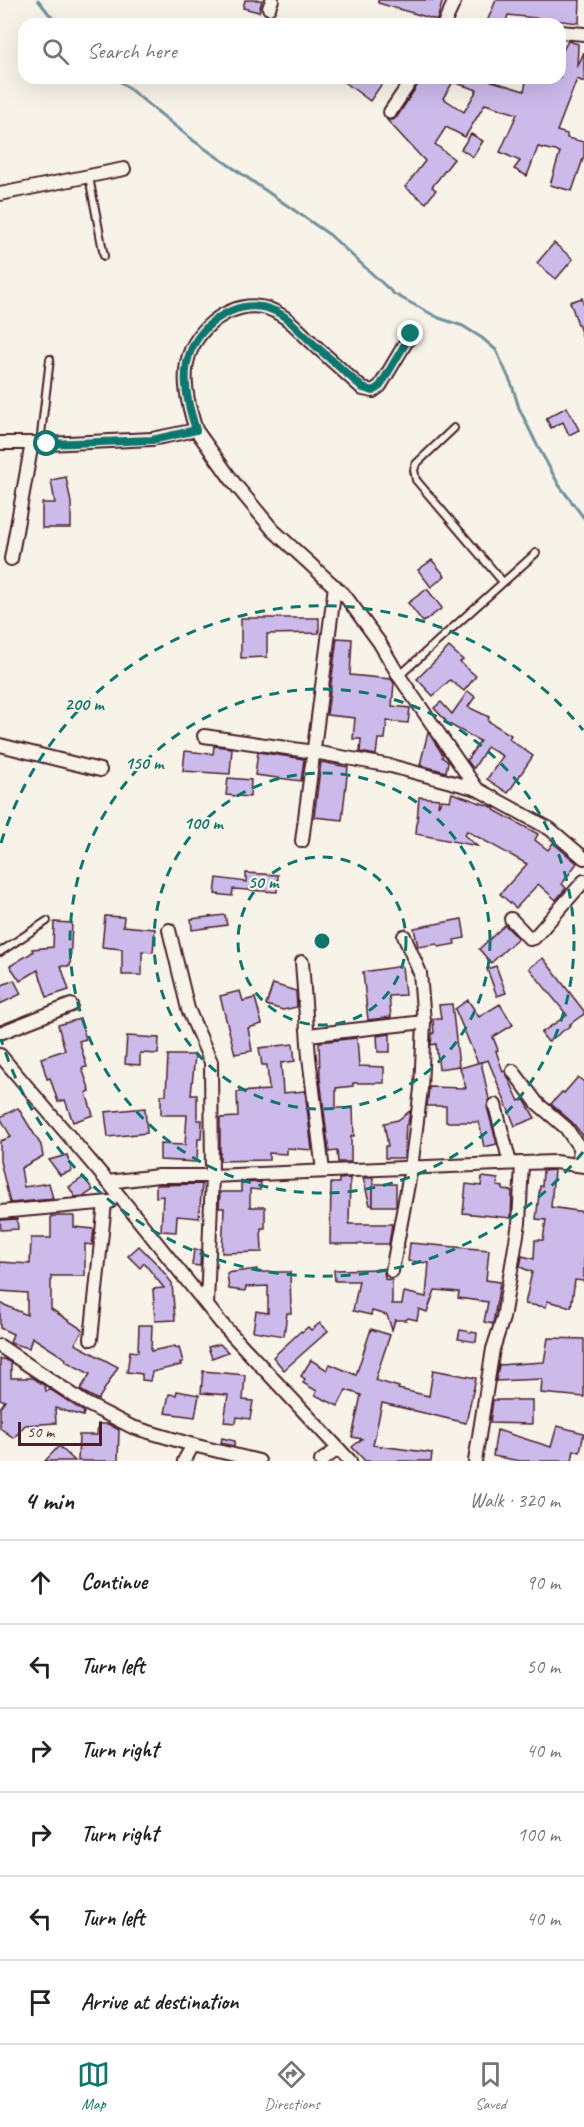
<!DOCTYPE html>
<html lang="en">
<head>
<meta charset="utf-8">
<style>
  body { margin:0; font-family:Caveat,sans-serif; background:#f2f2f2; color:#222 }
  .scale { position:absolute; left:18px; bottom:15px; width:84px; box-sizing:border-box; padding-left:6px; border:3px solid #4a1f2b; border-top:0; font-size:16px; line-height:21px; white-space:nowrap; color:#4a1f2b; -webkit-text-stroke:4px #f7f3e8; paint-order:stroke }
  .stop { position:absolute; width:18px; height:18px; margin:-14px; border:4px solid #0f766e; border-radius:50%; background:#fff }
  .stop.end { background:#0f766e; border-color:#fff; box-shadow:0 2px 6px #0008 }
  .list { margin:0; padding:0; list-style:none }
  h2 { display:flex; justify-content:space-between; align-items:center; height:78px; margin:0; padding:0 24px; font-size:26px }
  h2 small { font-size:20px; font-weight:400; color:#767676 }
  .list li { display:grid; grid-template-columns:39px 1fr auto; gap:18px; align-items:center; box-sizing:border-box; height:84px; padding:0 24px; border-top:2px solid #e0e0e0 }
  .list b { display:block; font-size:22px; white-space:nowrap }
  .list em { font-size:20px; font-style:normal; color:#767676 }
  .icon { flex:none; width:33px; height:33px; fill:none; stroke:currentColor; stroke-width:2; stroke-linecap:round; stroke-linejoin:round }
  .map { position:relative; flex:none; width:584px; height:1461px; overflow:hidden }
  .search { position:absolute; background:#fff; box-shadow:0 6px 24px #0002; left:18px; right:18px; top:18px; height:66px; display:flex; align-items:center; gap:15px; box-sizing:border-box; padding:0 21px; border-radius:18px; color:#767676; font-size:22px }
  .sheet { height:582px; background:#fff }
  nav { display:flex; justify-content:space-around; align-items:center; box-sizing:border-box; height:84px; border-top:2px solid #e0e0e0; background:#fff; font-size:16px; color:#767676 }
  nav a { display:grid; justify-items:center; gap:3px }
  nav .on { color:#0f766e }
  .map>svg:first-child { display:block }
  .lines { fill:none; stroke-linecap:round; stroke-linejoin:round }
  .stream { stroke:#72919c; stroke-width:3 }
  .building { fill:#ccbaeb; stroke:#4a1f2b; stroke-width:1.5; fill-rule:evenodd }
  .lane-casing { stroke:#4a1f2b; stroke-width:10 }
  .street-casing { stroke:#4a1f2b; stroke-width:16 }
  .lane { stroke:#f7f3e8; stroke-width:6 }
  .street { stroke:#f7f3e8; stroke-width:12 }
  .route { stroke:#0f766e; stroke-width:8 }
  .ring { fill:none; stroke:#0f766e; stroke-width:3; stroke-dasharray:10 8 }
  .centre { fill:#0f766e; stroke:#f7f3e8; stroke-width:3 }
  .ring-label { font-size:18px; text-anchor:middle; font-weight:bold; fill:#0f766e; stroke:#f7f3e8; stroke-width:4.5; stroke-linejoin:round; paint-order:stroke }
</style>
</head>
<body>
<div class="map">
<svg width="584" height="1461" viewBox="0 0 584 1461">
  <rect width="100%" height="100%" fill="#f7f3e8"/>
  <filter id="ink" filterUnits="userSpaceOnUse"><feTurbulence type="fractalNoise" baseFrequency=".0167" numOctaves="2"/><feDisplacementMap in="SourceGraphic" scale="12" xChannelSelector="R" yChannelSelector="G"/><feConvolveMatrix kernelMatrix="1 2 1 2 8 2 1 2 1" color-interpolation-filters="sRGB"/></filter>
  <g filter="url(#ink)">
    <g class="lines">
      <g class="stream">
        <path d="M38 0 57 24"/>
        <path d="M116 78 194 141 330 235 394 294 439 318 463 326 482 338 496 350 512 385 519 408 536 443 559 485 584 518"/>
      </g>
    </g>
    <g class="building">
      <path d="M245 0H262L259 12 243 8Z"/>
      <path d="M378 0H443L437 20 378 3Z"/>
      <path d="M496 0H580L579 23 508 15 505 24H486Z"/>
      <path d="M568 41 578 44 577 68 584 52V82L577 79 557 131 567 134V138L584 142V156L572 191 550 185 560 152 538 147 527 176 514 169 520 161 500 152 517 114 485 104 465 137 446 127 435 144 454 159 432 187 436 190 426 203 405 187 425 161 387 120H393L397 117 422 78H482L524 91 527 78H560V56ZM453 82 477 90 464 112 443 98Z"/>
      <path d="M339 78H386L370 101Z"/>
      <path d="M471 134 483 141 473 157 461 149Z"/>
      <path d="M554 243 573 259 556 279 537 263Z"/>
      <path d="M582 298 584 305 583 338 570 302Z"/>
      <path d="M567 407 579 430 569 435 563 422 551 428 546 418Z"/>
      <path d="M66 477 71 503V528H42V503H55L51 480Z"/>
      <path d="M432 560 445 576 431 587 418 570Z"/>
      <path d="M427 589 442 608 423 622 408 603Z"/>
      <path d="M241 618H319V633L267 634V657L241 658Z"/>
      <path d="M337 638 352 639 350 675 391 679 394 683 392 706 410 708 408 723 387 721 385 739H378L376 755 360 752 361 739H353L355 718 327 715Z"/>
      <path d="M449 647 463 660 460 662 476 676 464 691 450 680 433 696 417 679Z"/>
      <path d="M468 691 475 697 468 707 489 717 488 721 511 735 509 739 533 756 508 793 487 779 503 756 487 747 474 768 472 767 467 760 480 741 445 722 446 721 434 708 441 702 452 714Z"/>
      <path d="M428 732 443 755 442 757 448 762 446 772 420 765Z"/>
      <path d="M214 746 232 748 230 774 183 771 185 751 213 754Z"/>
      <path d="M258 752 304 759 301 781 255 775Z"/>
      <path d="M321 762 348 767 342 820 314 817Z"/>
      <path d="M228 778 251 780 250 797 226 795Z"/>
      <path d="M452 793 495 808 494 810 538 834 535 840 548 850 553 843 577 863 562 884 566 888 556 900 538 884 516 908 500 894 527 864 467 831 464 835 477 846 416 834 419 797 439 799 438 806 442 800 450 801Z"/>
      <path d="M246 873 278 875 277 892 233 889 232 896 215 894 217 878 246 882Z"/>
      <path d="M225 915 227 925 192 930 191 919Z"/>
      <path d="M105 916 124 917 123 926 155 929 153 952 142 951V975H122V949L102 947Z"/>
      <path d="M462 919 465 938 454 940 455 944 439 947 437 944 418 947 414 928Z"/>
      <path d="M54 922 72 923 70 966H61L69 990 47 997 38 970 20 981 10 966 33 952 32 949 53 947Z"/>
      <path d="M505 925 518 938 491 963 479 949Z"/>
      <path d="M543 958 584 1011V1014L570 1024 571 1025 548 1042 541 1033 567 1015 529 968Z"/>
      <path d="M402 966 405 995 389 996 391 1017 368 1020 363 972Z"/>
      <path d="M496 966 506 993 497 996 487 969Z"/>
      <path d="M14 980 21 994 0 1004V986Z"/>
      <path d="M273 984 296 991 297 1007 283 1010 266 1005Z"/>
      <path d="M240 991 243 1001 255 998 262 1024 248 1028 252 1051 235 1054 220 996Z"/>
      <path d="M468 1000 479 1017 500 1004 513 1025 493 1037 498 1050 496 1051 503 1072 505 1071 519 1101 524 1099 535 1118 515 1126 488 1060 478 1063 455 1009Z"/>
      <path d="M452 1004 459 1066 439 1069 436 1044 431 1045 432 1033H434L433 1019H441L439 1005Z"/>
      <path d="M80 1019 86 1039 79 1041 87 1067 82 1068 90 1091 86 1093 93 1115 73 1122 65 1100 58 1102 50 1078 47 1079 41 1058 65 1050 58 1025Z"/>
      <path d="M390 1034V1052H378L377 1036Z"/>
      <path d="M127 1036 159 1038 158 1054 140 1053V1065L125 1064Z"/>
      <path d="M357 1038 359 1066 384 1067V1083H353V1086L336 1088V1108H353L354 1136H351V1162H338L337 1151 329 1152 320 1078 319 1042Z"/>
      <path d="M293 1044 295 1061 281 1063 283 1093 305 1091 312 1150 287 1148V1154L269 1153V1160L220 1161V1118L238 1117 237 1092 269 1090 267 1065H262L259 1048Z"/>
      <path d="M168 1055H195L191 1095H197V1120H202L201 1139H198L197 1162 160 1160V1144L185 1145 187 1115H161V1095H166Z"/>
      <path d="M481 1062 489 1099 487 1107 497 1144 484 1147 479 1122H446V1106H427L429 1087 466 1088 460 1068Z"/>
      <path d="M578 1077 584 1082V1137L572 1122 551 1104 562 1092 564 1093Z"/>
      <path d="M18 1108 41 1145 43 1156 21 1168 24 1187 49 1183 53 1199 10 1203 0 1161V1141L11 1137 0 1117Z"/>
      <path d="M145 1108 147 1133 108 1137 105 1112Z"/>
      <path d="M410 1111 408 1124 406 1125 404 1158H385V1146H388L384 1123 398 1120Z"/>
      <path d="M67 1155 72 1171 60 1175 49 1160Z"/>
      <path d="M554 1170 551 1207 584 1212V1281L575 1280 571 1307 547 1301 546 1307 525 1304 532 1272 520 1267 522 1256 534 1259 535 1240H543L546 1220 536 1219 540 1186H542L543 1171Z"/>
      <path d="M84 1177 93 1190 84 1196 75 1197 69 1187Z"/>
      <path d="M482 1177 498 1179 497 1186 503 1187V1190L512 1191 511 1218 463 1213 466 1184 481 1186Z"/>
      <path d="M350 1178 349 1224H392L389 1244H330L331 1183H339V1179Z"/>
      <path d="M363 1178H373V1205H370Z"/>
      <path d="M261 1182 260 1190 250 1189V1207H265V1228H261L262 1252 222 1253 224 1208H219L220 1192H241V1183Z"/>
      <path d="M202 1184 199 1218 177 1216 176 1232 161 1231 163 1196 156 1197V1185Z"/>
      <rect x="373" y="1184" width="23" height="22"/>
      <path d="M51 1216H74V1227L94 1229 92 1245 85 1244V1276H51V1309L83 1330 75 1344 118 1367 98 1400 80 1390 90 1374 65 1361 66 1359 32 1337 29 1348 10 1343 13 1334 0 1328V1303L27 1315V1293L0 1291V1262L30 1264 31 1238H51Z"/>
      <path d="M17 1219 18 1229 1 1230 0 1220Z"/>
      <path d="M410 1243 489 1250 486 1280 500 1282 493 1324 484 1322 488 1302 458 1298 459 1292 435 1290 427 1312 419 1309 417 1320 408 1318 406 1320H395L392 1330 387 1315 372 1311 371 1315 353 1311 359 1281H335L334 1270 384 1269 385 1279 392 1280V1304H402L404 1292 426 1297 429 1263 408 1261Z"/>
      <path d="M139 1246 158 1265 172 1283 175 1320 155 1321 153 1289 164 1288 144 1263 140 1268 128 1256Z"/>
      <path d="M194 1250H201L200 1266 192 1265Z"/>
      <path d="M257 1269V1272H290L291 1313H287L284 1336 253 1331 256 1311 268 1313V1286L246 1287 245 1291 229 1289 227 1273Z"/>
      <path d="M320 1323 328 1331 284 1370 273 1357 301 1331 302 1332 308 1327 311 1330Z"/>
      <path d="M139 1325H152L151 1351 175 1346 176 1348 179 1347 183 1362 180 1363 181 1365 152 1372 150 1381 142 1380V1374L127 1372 130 1351 138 1352Z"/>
      <path d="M371 1329 390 1335 375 1380 399 1387 398 1389 429 1396 433 1370 476 1378 466 1423 382 1403 373 1445 432 1453 431 1461H365L352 1447 362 1439 352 1437 361 1395 346 1390 338 1406 315 1395 317 1391 303 1383 305 1379 301 1376 311 1360 327 1370 330 1364 356 1375Z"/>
      <path d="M460 1330 477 1333 476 1342 458 1339Z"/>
      <path d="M548 1338 584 1339V1397L541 1393 542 1379 496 1381 499 1365 544 1362Z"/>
      <path d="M220 1344 228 1352 212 1358 208 1347Z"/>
      <path d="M0 1359H4L11 1363V1378H33L45 1386 46 1391 51 1390 84 1412 83 1416 55 1408 56 1423 25 1425 14 1438 0 1428V1408L5 1401 0 1399Z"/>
      <path d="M203 1371 245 1375 243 1400 253 1401 250 1419 237 1417 236 1423 224 1422 228 1395 201 1393Z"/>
      <path d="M177 1391 199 1395 195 1417 165 1413 169 1394 176 1395Z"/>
      <path d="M493 1400H532V1424L490 1423Z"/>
      <path d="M98 1424H108L119 1430 118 1461H78L79 1435H97Z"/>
      <path d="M557 1426 584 1433 580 1452 574 1450 572 1461H520L493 1456 497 1430 551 1447Z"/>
      <path d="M222 1438 235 1441 234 1446 221 1443Z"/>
      <path d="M59 1446 75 1461H45Z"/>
    </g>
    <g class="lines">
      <g class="lane-casing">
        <g id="lane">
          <path d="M89 177 104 256"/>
          <path d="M454 428 416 464 414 470 416 480 503 582"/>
          <path d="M40 443 50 359"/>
          <path d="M399 676 536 553"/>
          <path d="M0 952 47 921"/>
        </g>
      </g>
      <g class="street-casing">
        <g id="street">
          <path d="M269 8 272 0"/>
          <path d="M444 24 455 0"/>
          <path d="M560 32 584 34"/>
          <path d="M390 112 413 78"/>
          <path d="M0 194 124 169"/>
          <path d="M196 430 234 483 273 530 346 597 379 642 399 676 477 789"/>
          <path d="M0 443H32L11 559"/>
          <path d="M32 443 47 444 152 439 196 430C188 405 180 375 191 350 206 316 249 293 281 315 290 320 298 329 305 336 324 354 343 371 363 389L373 391 380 386 411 334"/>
          <path d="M204 736 314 752 391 766 477 789 550 829 584 858"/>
          <path d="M0 745 100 770"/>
          <path d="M302 841 335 586"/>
          <path d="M511 919 530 939 534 938 584 881"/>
          <path d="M169 930 188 1009 211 1062 212 1176 207 1305"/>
          <path d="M302 962 309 1057 323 1171"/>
          <path d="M0 1033 71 1005"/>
          <path d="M308 1035 424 1022"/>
          <path d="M0 1055 108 1182 221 1323 350 1461"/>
          <path d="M513 1071 537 1103 566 1128 579 1147 580 1165"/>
          <path d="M495 1105 510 1163"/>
          <path d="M108 1182 158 1176H212L522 1163 555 1162 584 1166"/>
          <path d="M0 1212 110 1202"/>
          <path d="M392 1271 411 1168 421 1089 424 1022 420 973 404 936"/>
          <path d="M91 1339 105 1203"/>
          <path d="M0 1346 85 1403 132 1427 193 1445 259 1461"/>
          <path d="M184 1461 193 1445"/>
          <path d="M321 1461 338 1449"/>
          <path d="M475 1461 493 1349 503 1318 519 1223 522 1163"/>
        </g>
      </g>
      <use href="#lane" class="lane"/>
      <use href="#street" class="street"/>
    </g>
  </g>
  <g class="lines" filter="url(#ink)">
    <path class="route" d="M47 444 152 440 196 430C188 405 180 375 191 350 206 316 249 293 282 315 290 320 298 329 305 336 324 354 344 371 363 388L373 391 380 386 411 334"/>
  </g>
  <g class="ring">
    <circle cx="322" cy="941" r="84"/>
    <circle cx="322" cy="941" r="168"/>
    <circle cx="322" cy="941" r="252"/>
    <path d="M583 1152A336 336 0 0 1 1 1039M1 843A336 336 0 0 1 583 730"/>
  </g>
  <circle cx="322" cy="941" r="9" class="centre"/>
  <g class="ring-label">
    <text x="84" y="710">200 m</text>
    <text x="144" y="769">150 m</text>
    <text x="203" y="829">100 m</text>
    <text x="263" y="888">50 m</text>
  </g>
</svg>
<div class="scale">50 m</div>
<div class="stop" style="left:47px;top:444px"></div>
<div class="stop end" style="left:411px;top:334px"></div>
<div class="search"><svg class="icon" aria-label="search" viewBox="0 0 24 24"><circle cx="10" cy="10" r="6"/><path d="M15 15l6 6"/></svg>Search here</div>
</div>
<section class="sheet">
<h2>4 min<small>Walk · 320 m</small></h2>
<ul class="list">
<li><svg class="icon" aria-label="ahead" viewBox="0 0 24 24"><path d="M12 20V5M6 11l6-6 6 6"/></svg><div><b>Continue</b></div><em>90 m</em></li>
<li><svg class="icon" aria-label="left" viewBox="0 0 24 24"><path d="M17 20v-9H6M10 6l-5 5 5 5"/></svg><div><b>Turn left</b></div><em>50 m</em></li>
<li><svg class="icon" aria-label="right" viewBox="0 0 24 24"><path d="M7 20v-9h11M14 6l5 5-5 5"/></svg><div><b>Turn right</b></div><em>40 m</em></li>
<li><svg class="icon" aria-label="right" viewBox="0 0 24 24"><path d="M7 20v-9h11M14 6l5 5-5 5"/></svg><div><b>Turn right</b></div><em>100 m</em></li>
<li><svg class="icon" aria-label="left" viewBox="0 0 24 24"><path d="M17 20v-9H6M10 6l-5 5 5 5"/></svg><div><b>Turn left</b></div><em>40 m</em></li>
<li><svg class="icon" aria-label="arrive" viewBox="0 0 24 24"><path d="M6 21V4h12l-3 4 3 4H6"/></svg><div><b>Arrive at destination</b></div></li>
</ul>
</section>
<nav>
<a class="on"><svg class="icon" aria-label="map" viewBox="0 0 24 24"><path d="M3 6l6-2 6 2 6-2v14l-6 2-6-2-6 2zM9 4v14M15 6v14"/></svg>Map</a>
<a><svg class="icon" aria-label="directions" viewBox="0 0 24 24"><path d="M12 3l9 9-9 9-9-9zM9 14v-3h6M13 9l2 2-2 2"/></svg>Directions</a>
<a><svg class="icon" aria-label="saved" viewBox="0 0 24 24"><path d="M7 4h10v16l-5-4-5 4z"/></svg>Saved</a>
</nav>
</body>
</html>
